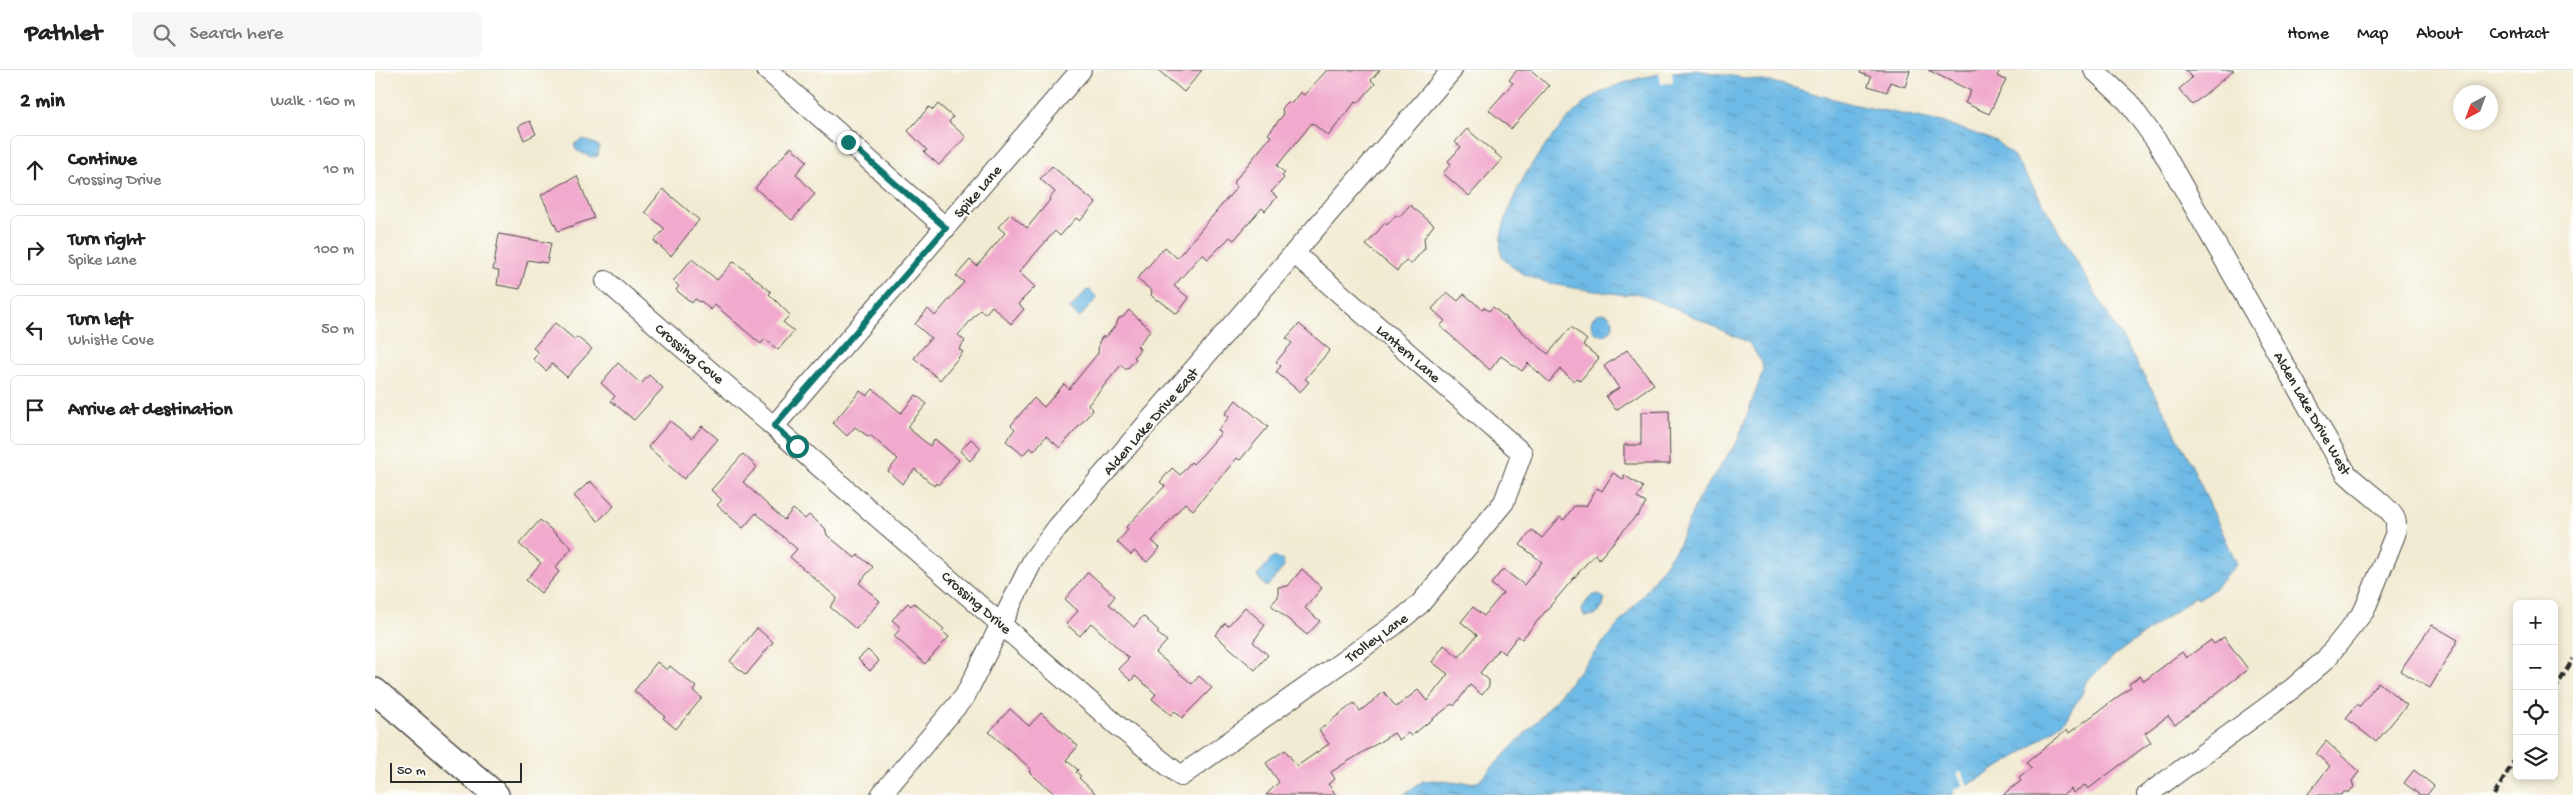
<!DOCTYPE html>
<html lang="en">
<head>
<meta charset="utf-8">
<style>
  body { margin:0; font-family:"Gochi Hand",sans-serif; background:#f6f6f6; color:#222 }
  .controls { position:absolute; right:15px; bottom:15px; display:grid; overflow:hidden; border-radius:8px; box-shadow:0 2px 8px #0003 }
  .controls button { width:45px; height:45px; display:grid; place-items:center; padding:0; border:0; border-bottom:1px solid #e0e0e0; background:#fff; color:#222; font:25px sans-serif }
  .compass { position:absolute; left:2078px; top:15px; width:45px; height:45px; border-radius:50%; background:#fff; box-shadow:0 2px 8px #0003; rotate:221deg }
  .scale { position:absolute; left:15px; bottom:12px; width:132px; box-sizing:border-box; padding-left:5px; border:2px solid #2b2b2b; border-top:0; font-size:14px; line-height:18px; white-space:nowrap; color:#2b2b2b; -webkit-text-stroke:4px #fdfcf7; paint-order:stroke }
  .stop { position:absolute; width:15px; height:15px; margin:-11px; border:4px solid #0f766e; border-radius:50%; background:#fff }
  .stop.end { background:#0f766e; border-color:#fff; box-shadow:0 1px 5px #0008 }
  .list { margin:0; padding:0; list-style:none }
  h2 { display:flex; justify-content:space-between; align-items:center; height:65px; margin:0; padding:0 20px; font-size:21px }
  h2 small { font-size:16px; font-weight:400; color:#767676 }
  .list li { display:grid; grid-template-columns:32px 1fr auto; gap:15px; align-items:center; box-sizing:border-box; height:70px; margin:0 10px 10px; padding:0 10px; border:1px solid #e0e0e0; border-radius:8px }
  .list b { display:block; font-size:19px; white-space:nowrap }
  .list p { margin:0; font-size:16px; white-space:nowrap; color:#767676 }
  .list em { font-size:16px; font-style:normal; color:#767676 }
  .icon { flex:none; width:28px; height:28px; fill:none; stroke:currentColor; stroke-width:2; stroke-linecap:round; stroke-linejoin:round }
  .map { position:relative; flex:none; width:2198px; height:725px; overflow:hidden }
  header { display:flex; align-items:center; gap:30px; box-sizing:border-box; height:70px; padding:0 25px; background:#fff; border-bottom:1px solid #e0e0e0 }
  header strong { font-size:24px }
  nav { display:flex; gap:28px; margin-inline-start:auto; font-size:18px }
  .search { width:350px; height:45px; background:#f6f6f6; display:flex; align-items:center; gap:12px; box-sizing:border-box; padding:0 18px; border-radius:8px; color:#767676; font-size:19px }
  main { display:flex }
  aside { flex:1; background:#fff }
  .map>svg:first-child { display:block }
  .water { fill:url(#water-ripples); stroke:#4c7288 }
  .pier { fill:#f2ebd3 }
  .building { fill:#f1aacd }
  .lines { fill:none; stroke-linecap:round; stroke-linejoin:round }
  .minor-casing { stroke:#494844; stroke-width:22 }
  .tertiary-casing { stroke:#494844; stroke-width:28 }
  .minor { stroke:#fff; stroke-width:20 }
  .tertiary { stroke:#fff; stroke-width:25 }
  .rail { stroke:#2b2b2b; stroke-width:4; stroke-dasharray:8 4; stroke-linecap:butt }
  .route { stroke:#0f766e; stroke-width:6 }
  .labels { text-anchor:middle; stroke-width:4; stroke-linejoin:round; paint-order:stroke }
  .street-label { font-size:15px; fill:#2b2b2b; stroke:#fdfcf7 }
</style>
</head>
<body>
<header>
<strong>Pathlet</strong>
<div class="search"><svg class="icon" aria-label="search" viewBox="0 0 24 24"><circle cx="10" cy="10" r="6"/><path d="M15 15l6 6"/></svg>Search here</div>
<nav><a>Home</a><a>Map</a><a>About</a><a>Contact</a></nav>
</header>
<main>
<aside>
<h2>2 min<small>Walk · 160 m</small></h2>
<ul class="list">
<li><svg class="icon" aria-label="ahead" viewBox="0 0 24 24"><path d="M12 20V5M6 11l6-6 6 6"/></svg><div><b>Continue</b><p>Crossing Drive</p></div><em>10 m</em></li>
<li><svg class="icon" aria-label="right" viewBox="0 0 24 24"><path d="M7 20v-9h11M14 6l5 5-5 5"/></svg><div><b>Turn right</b><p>Spike Lane</p></div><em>100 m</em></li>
<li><svg class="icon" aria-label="left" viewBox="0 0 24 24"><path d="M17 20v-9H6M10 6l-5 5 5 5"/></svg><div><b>Turn left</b><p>Whistle Cove</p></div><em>50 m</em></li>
<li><svg class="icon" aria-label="arrive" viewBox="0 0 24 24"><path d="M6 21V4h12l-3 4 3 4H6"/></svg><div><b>Arrive at destination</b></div></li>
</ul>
</aside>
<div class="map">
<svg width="2198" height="725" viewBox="0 0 2198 725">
  <defs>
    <pattern id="water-ripples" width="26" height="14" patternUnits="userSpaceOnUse" patternTransform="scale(1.25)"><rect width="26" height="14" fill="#6dbae6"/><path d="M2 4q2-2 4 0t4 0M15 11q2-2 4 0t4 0" fill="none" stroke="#5a97bb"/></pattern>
  </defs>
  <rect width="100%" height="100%" fill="#fdfcf7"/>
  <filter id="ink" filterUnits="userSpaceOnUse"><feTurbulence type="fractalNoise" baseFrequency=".02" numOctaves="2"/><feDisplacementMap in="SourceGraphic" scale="10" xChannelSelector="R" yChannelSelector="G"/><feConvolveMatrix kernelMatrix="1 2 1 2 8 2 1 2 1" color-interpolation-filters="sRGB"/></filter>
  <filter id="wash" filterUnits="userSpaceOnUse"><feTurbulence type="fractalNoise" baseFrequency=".0096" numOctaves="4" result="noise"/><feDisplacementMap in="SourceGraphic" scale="20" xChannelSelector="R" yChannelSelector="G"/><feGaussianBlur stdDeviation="1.12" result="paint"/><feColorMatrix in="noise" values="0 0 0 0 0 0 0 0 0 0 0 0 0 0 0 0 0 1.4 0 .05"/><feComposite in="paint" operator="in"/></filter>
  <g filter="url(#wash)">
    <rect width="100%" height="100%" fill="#f2ebd3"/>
    <g class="water">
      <path d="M1320 0 1401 13 1481 35 1567 52 1621 71 1637 85 1654 110 1783 330 1812 385 1862 494 1838 520 1823 529 1820 527 1741 584 1710 613 1707 624 1689 651 1646 684 1577 725H1028L1048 711 1060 710 1083 713 1103 712 1163 650 1268 525 1303 476 1323 429 1363 370 1388 301 1387 293 1374 273 1317 246 1262 223 1250 225C1216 219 1153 218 1129 189 1115 171 1145 111 1157 94 1169 76 1200 37 1218 27 1250 8 1284 3 1320 0Z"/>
      <path d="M208 69 224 76 223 86 216 87 201 80 199 74Z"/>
      <path d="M712 220H715L722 228 704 248 695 239Z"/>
      <circle cx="1227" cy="254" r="11"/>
      <path d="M900 487 908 490 909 497 893 516H890L882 506 897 488Z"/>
      <path d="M1223 524 1230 529 1228 536 1221 545 1209 546 1207 539C1211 532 1215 525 1223 524Z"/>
    </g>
    <g class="pier">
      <path d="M1297 0 1298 13 1286 14 1284 1Z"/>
      <path d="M1586 702 1594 717 1580 725 1578 721 1588 715 1582 703Z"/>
    </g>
    <g id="blocks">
      <g class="building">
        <path d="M783 0H827L809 22Z"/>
        <path d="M952 0H1005L996 10 1000 14 983 33 981 31 953 66 937 53 902 96 910 103 907 106 909 108 896 122 902 127 890 141 887 138 859 170 855 167 833 189 827 184 799 216 814 228 802 244 784 230H781L776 225 777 221 762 209 790 177 802 188 862 117 858 113 896 66 893 64 908 45 907 37 912 32 917 33 925 22 929 25Z"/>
        <path d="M1142 0H1156L1174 16 1136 59 1114 40 1138 13 1134 10Z"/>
        <path d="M1486 0H1535L1530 17 1515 12 1512 22 1493 16 1496 7 1485 3Z"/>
        <path d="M1553 0H1625L1622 6 1631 10 1614 44 1590 33 1596 21Z"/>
        <path d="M1810 0H1859L1817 35 1804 19 1817 8Z"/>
        <path d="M563 34 578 47 574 52 591 67 564 95 549 82 552 80 533 61 554 37 558 40Z"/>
        <path d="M155 51 161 64 149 70 143 56Z"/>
        <path d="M1092 59 1127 89 1094 126 1068 103 1076 94 1073 91 1086 77 1080 72Z"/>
        <path d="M416 77 432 91 421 104 440 124 417 150 380 118Z"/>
        <path d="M677 96 721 133 705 151 701 148 685 166 680 161 644 202 660 217 643 234 649 239 636 254 617 236 610 244 605 240 583 265 590 271 584 279 588 282 565 310 539 288 556 268 540 254 553 239 560 246 589 212 581 206 595 190 602 196 630 163 623 157 635 144 652 158 675 130 674 129 680 122 665 109Z"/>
        <path d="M202 106 219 148 183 161 166 125Z"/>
        <path d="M288 119 324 150 296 186 279 171 290 159 270 142Z"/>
        <path d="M1035 135 1059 155 1049 168 1050 178 1036 194 1031 190 1022 201 991 175 1010 153 1012 155 1021 145 1024 147Z"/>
        <path d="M124 164 176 173 172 193 153 190 145 219 122 215 124 201 118 200Z"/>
        <path d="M317 189 342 210 359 191 396 222 394 224 415 245 408 252 419 261 403 280 390 269 386 274 340 235 336 240 326 231 325 232 320 229 317 233 301 220 304 216 298 211Z"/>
        <path d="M1072 222 1083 231 1089 224 1107 239 1109 237 1114 241 1118 237 1173 284 1196 257 1212 270 1208 275 1224 288 1205 311 1201 308 1199 311 1185 299 1174 312 1153 293 1147 301 1126 286 1115 300 1065 256 1070 251 1057 239Z"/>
        <path d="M754 240 776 260 762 276 765 279 759 287 761 289 751 300 746 295 713 335 718 340 685 378 671 366 659 381 655 377 648 385 631 371 640 359 636 355 659 328 669 337 689 314 694 319 723 283 724 272 727 267H731L741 255 744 248 748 247Z"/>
        <path d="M180 253 199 269 202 267 217 279 192 307 177 294 171 301 158 289 164 283 158 278Z"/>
        <path d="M924 254 955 280 930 309 934 312 925 322 901 302 906 296 901 292 917 273 911 268Z"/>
        <path d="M1252 280 1279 314 1241 340 1231 326 1244 318 1229 296Z"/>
        <path d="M243 293 266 314 274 305 288 318 259 350 236 331 240 326 226 313Z"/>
        <path d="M498 319 526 343 541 325 552 334 532 357 555 376 560 369 584 390 563 415 561 413 559 416 540 399 527 414 513 401 523 389 495 365 494 367 480 357 472 366 458 353 485 321 492 326Z"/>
        <path d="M861 330 893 357 865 390 862 388 818 440 810 433 777 471 785 478 772 492 759 481 756 485 742 472 753 460 751 457 790 416 785 412 797 398 805 405 816 392 818 394 829 383 846 363 843 360 854 347 850 344Z"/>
        <path d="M1294 341 1295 394H1249V375H1266V342Z"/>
        <path d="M295 351 317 368 327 356 343 369 309 409 273 377Z"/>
        <path d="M596 369 606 378 595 391 585 381Z"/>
        <path d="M368 384 382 397 368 412 409 450 418 439 430 449 434 445 450 458 452 465 480 488 483 485 498 497 484 513 505 531 481 559 455 537 462 528 415 487 422 479 381 443 368 458 342 435 347 430 336 420Z"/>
        <path d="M1238 403 1249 410V405L1268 417 1262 428 1271 433 1262 447 1261 446 1224 489 1220 484 1210 495 1147 569 1143 566 1129 584 1124 579 1105 603 1114 610V616L1107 625 1095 615 1079 636 1077 634 1036 666 1033 663 1024 670 1019 663 956 702 960 709 953 714 961 725H891L904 712 891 693 910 680 922 696 954 674 944 660 979 633 985 641 1009 622 1021 637 1043 620 1052 631 1073 604 1057 592 1069 575 1084 587 1102 565 1086 552 1098 537 1109 546 1128 523 1116 514 1128 499 1149 515 1167 492 1145 475 1157 460 1167 468 1185 447 1189 450 1199 436H1211L1222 418 1227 421Z"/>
        <path d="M215 411 239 436 223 451 199 426Z"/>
        <path d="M165 450 197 478 180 498 184 502 166 523 151 510 166 493 144 474Z"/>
        <path d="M927 499 947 518 930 538 945 551 932 565 896 535 903 527V517L913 516Z"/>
        <path d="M713 502 740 526 734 534 759 557 768 546 784 561 782 563 792 571 781 583 817 614 824 606 837 618 807 648 800 641 796 645 777 629 781 624 760 606 756 611 743 599 754 588 716 553 705 566 691 554 703 541 690 529Z"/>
        <path d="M533 533 536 536 539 533 569 559 567 561 574 567 550 594 519 566 526 558 517 550Z"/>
        <path d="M870 537 890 555 878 572 893 585 880 600 840 565 850 553 853 556Z"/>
        <path d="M2057 555 2083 570 2055 618 2025 601Z"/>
        <path d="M382 558 398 572 371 605 355 591Z"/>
        <path d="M1849 567 1873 599 1800 655 1793 646 1770 663 1776 672 1713 719 1710 715 1698 723 1696 719 1688 725H1628L1646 711 1644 708 1657 698 1652 692 1692 660 1694 663 1728 638 1756 617 1754 614 1765 606 1769 611 1807 582 1811 588 1836 570 1839 574Z"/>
        <path d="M493 580 504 591 495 601 483 589Z"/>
        <path d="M282 592 292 600 295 596 321 617 318 621 327 628 301 659 288 648 290 646 259 621Z"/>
        <path d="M2003 612 2032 635 2001 672 1971 648 1982 634 1985 636Z"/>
        <path d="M635 639 654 656 666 643 703 676 691 690 703 700 701 702 706 706 704 708 722 725H681L654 702 656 699 614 662Z"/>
        <path d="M1951 671 1984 702 1977 711 1979 717 1974 722H1969L1966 725H1932L1955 696 1941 684Z"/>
        <path d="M2039 700 2059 716 2052 725H2045L2029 713Z"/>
      </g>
    </g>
  </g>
  <g filter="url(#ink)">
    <use href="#blocks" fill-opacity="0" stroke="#494844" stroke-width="1"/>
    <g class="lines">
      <g class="minor-casing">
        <g id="minor">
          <path d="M392 0 571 158"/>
          <path d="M1719 0 1753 32 1783 73 1971 403C1981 414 2016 438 2020 449 2022 454 2021 460 2020 465L1989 541 1950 590 1918 618 1772 725"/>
          <path d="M231 211 743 656 806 706 1018 556 1045 534 1129 432 1147 383 920 184"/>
          <path d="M399 356 706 0"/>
          <path d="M506 725 590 626 658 490 682 458 1077 0"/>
        </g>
      </g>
      <g class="tertiary-casing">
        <path id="tertiary" d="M0 621 121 725"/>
      </g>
      <use href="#minor" class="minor"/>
      <use href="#tertiary" class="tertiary"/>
      <g class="rail">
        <path d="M2179 621 2198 589"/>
        <path d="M2119 725 2142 686"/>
      </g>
    </g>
  </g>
  <g class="lines" filter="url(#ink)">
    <path class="route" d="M422 376 399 356 571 158 473 72"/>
  </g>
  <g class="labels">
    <g class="street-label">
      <text transform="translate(602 121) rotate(-49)" y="5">Spike Lane</text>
      <text transform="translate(315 283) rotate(40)" y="5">Crossing Cove</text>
      <text transform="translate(1034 283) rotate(41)" y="5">Lantern Lane</text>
      <text transform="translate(1938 343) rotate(60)" y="5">Alden Lake Drive West</text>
      <text transform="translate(775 351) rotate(-49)" y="5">Alden Lake Drive East</text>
      <text transform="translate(602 532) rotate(41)" y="5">Crossing Drive</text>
      <text transform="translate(1001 567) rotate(-36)" y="5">Trolley Lane</text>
    </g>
  </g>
</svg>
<div class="controls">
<button>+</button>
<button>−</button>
<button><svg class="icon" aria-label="locate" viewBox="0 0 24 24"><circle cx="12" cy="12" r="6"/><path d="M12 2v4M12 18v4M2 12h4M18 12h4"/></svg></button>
<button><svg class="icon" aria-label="layers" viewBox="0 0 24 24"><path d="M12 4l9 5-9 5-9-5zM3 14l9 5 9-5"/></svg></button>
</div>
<svg class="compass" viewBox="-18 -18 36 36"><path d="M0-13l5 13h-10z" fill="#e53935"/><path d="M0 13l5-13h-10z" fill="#767676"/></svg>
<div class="scale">50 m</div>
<div class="stop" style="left:422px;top:376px"></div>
<div class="stop end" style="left:473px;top:72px"></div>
</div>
</main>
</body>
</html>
